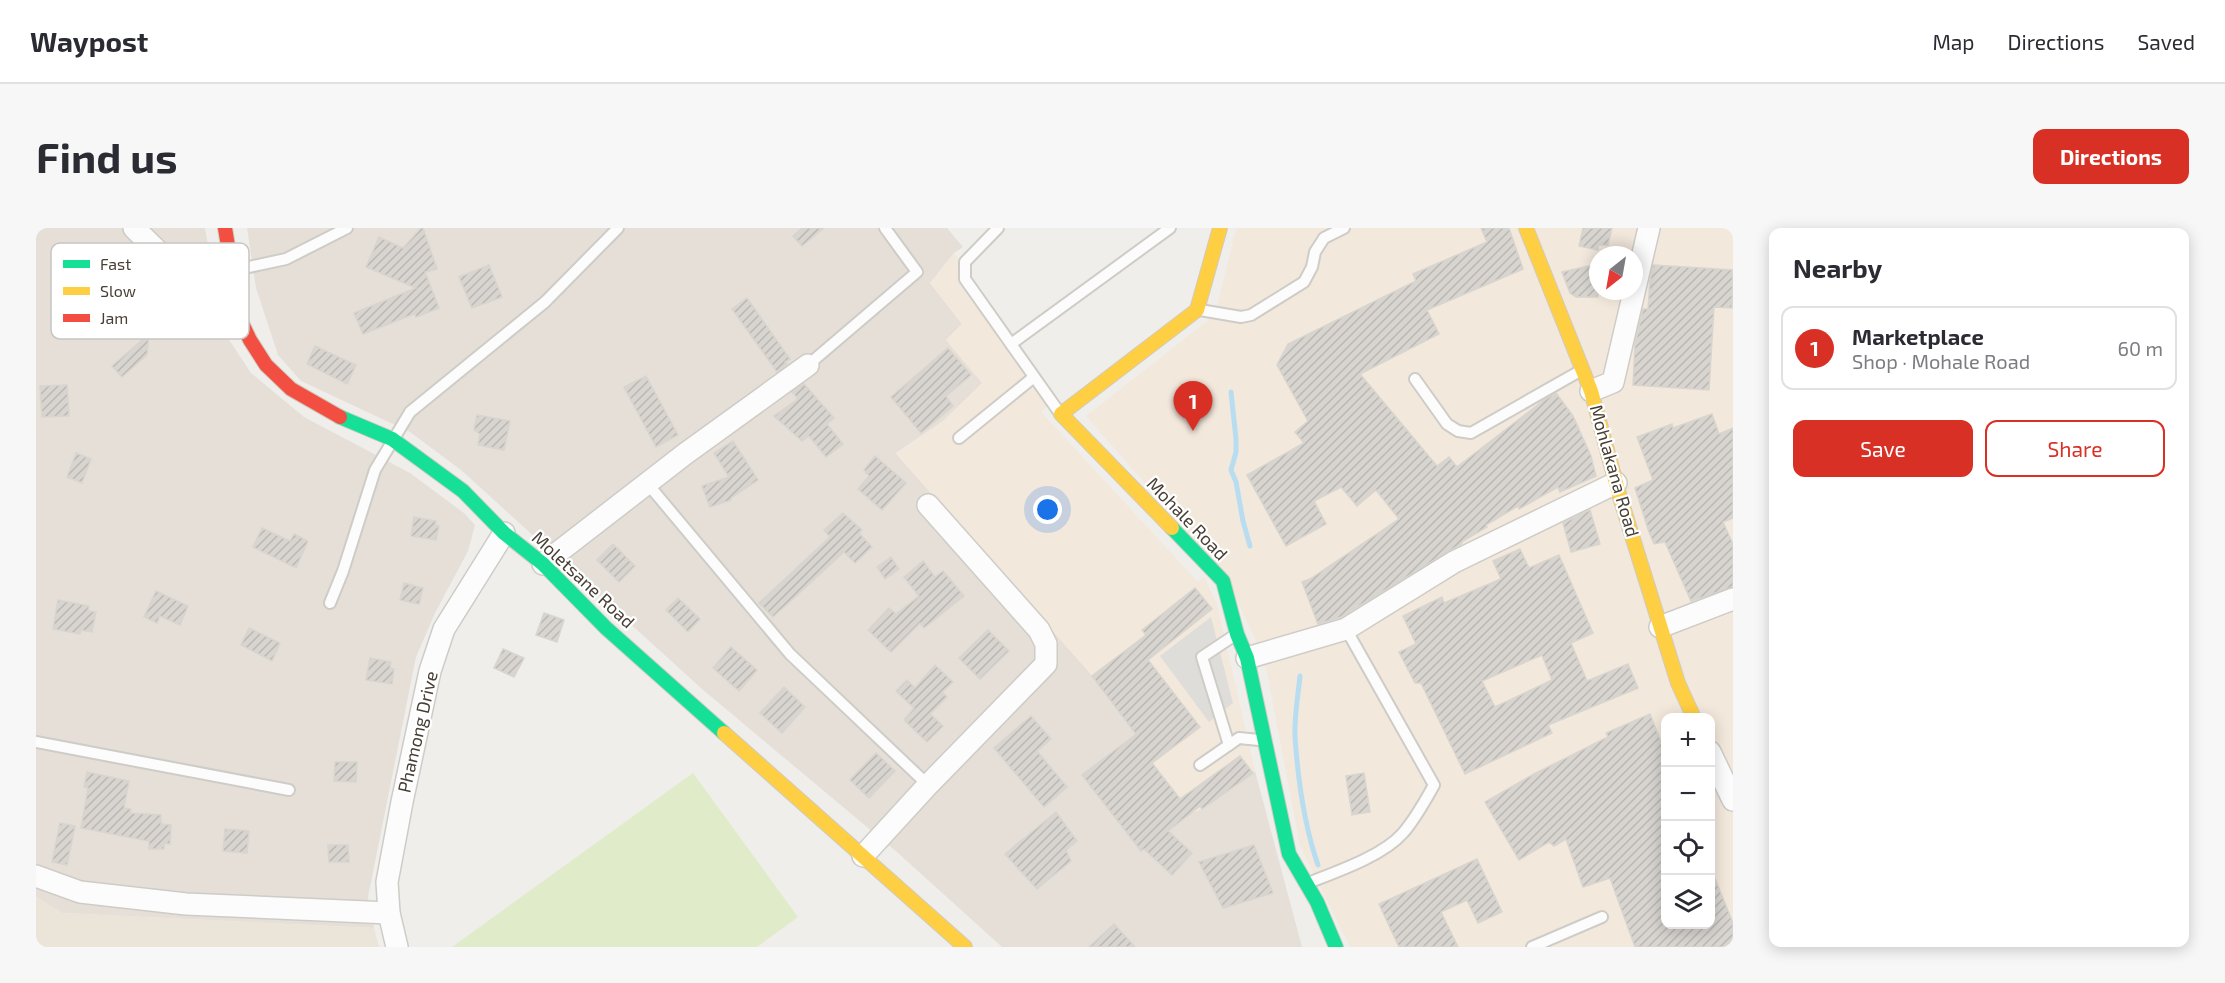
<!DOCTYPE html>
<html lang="en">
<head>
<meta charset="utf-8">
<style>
  body { margin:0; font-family:"Exo 2",sans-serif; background:#f7f7f7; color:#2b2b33 }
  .controls { position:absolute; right:18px; bottom:18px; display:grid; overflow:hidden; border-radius:12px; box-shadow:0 3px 15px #0003 }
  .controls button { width:54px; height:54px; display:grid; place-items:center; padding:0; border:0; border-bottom:2px solid #e1e1e2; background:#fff; color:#2b2b33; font:30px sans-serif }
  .compass { position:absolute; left:1553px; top:18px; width:54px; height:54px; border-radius:50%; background:#fff; box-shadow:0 3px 15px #0003; rotate:211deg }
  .you { position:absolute; left:1012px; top:282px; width:21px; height:21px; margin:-15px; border:4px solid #fff; border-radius:50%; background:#1a73e8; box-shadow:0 0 0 9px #1a73e833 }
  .badge { display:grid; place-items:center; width:39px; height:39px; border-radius:50%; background:#d93025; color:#fff; font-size:20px; font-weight:700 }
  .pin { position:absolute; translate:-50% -50px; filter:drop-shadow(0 2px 3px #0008) }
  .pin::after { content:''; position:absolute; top:32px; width:21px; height:18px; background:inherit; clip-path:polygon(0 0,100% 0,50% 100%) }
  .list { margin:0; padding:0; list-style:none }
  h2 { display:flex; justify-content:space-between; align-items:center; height:78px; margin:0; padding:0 24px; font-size:26px }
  h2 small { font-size:20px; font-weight:400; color:#7c7c81 }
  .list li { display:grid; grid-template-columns:39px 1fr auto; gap:18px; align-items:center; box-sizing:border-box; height:84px; margin:0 12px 12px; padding:0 12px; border:2px solid #e1e1e2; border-radius:12px }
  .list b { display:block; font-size:22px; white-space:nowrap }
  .list p { margin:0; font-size:20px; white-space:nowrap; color:#7c7c81 }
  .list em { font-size:20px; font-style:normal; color:#7c7c81 }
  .actions { display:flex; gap:12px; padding:18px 24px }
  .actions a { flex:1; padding:14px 0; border:2px solid #d93025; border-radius:12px; text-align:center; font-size:21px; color:#d93025 }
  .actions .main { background:#d93025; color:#fff }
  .icon { flex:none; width:33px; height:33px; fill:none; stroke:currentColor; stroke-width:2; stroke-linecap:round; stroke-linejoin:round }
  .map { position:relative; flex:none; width:1697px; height:719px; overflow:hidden; border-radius:12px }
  header { display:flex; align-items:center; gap:36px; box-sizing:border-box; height:84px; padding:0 30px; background:#fff; border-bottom:2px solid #e1e1e2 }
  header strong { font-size:28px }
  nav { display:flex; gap:33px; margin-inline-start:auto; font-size:21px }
  .intro { display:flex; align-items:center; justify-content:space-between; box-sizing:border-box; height:144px; padding:0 36px }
  h1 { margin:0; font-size:42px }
  .button { padding:15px 27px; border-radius:12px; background:#d93025; color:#fff; font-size:21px; font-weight:700 }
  main { display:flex; gap:36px; padding:0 36px }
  aside { flex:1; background:#fff; border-radius:12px; box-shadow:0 3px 15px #0003 }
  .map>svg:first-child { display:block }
  .residential { fill:#e5dfd7 }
  .commercial { fill:#f3e8dc; fill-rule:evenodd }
  .education { fill:#ebe5d9 }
  .pitch { fill:#e0ebc9 }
  .parking { fill:#dfddd9 }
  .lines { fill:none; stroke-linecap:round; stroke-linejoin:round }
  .stream { stroke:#b9ddf0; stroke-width:5 }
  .building { fill:url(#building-hatch); stroke:#d8d5cf; stroke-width:1.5; fill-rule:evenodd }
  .lane-casing { stroke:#ceccc7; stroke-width:14 }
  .street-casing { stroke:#ceccc7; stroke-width:24 }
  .fast-casing { stroke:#d0cbc1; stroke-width:16 }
  .slow-casing { stroke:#d0cbc1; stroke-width:16 }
  .jam-casing { stroke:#d0cbc1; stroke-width:16 }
  .lane { stroke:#fdfcfc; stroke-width:10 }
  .street { stroke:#fdfcfc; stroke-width:21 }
  .fast { stroke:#16e098; stroke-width:14 }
  .slow { stroke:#ffcf43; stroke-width:14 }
  .jam { stroke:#f24e42; stroke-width:14 }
  .labels { text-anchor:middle; stroke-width:4.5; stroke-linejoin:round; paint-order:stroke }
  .street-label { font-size:18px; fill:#473f35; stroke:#fff }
  .key { fill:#fff; stroke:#c8c5c2; stroke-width:1.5 }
  .key-label { font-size:16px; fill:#473f35 }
</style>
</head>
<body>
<header>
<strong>Waypost</strong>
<nav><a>Map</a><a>Directions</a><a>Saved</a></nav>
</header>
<div class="intro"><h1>Find us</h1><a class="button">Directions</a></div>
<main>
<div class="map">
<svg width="1697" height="719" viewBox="0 0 1697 719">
  <defs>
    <pattern id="building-hatch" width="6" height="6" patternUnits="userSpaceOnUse" patternTransform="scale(1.5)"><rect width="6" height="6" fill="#d8d5d1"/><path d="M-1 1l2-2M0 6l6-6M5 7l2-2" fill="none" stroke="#bbb8b4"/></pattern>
  </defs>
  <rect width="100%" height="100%" fill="#f0eeea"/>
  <g class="residential">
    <path d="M0 0H169L186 101 215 145 268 189 374 245 428 285 439 297 432 323 399 385 380 429 332 669 338 700 26 685 0 669Z"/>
    <path d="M211 0H911L927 19 918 25 894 55 926 96 910 112 947 155 907 193 860 225 1053 444 1100 505 1046 547 1106 623 1155 585 1166 581 1219 543 1266 719H966L862 625 666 461 425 242 374 204 265 153 242 127 220 60Z"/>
  </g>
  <g class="commercial">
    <path d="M1200 0H1697V719H1314L1264 618 1231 445 1222 417 1189 347 1050 188 1179 87ZM1562 27H1598V63H1562ZM1630 490H1674V696H1630Z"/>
    <path d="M918 25 1019 170 1005 184 1162 354 1168 349 1181 376 1219 543 1166 581 1155 585 1105 623 1046 547 1100 505 1053 444 860 226 907 193 946 155 910 112 926 96 894 55Z"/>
  </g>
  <path class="education" d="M0 669 26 685 338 700 343 719H0Z"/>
  <path class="pitch" d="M657 545 762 689 721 719H416Z"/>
  <path class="parking" d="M1175 389 1197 475 1173 494 1124 428Z"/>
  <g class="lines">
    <g class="stream">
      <path d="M1195 164 1200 211V224L1195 242 1200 254 1207 293 1214 318"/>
      <path d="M1264 448C1262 468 1258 489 1259 509 1262 552 1268 597 1282 637"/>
    </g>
  </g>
  <g class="building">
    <path d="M385 0H387L401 41 389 44 403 80 380 89 378 86 327 106 318 85 380 60 330 39 343 9 367 20Z"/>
    <path d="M766 0H788L766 18 757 8Z"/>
    <path d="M1445 0H1473L1487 41 1391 82 1403 106 1324 146 1401 238 1413 229 1421 239 1508 172 1520 165 1537 188 1555 228 1560 248 1524 264 1522 259 1483 281 1482 278 1450 297 1451 299 1427 313 1425 316 1305 389 1282 396 1266 354 1274 351 1363 291 1340 262 1321 278 1305 259 1278 273 1290 296 1250 318 1211 247 1268 215 1259 204 1272 193 1241 137 1252 116 1380 53 1377 46 1451 14Z"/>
    <path d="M1547 0H1576L1572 17H1562V22L1543 18Z"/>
    <path d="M1562 36V69H1540L1534 65 1526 44Z"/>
    <path d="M453 37 466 69 436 80 423 49Z"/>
    <path d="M1617 37 1697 42 1696 80 1678 79 1673 162 1597 157 1599 116 1607 81H1612L1614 53Z"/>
    <path d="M711 70 754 131 749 134 751 136 741 144 696 81Z"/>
    <path d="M113 106 111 127 86 149 76 138Z"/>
    <path d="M279 118 320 137 311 156 271 136Z"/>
    <path d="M912 120 935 147 910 168 917 178 885 205 855 169Z"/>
    <path d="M610 148 642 207 620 219 588 159Z"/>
    <path d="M768 156 798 190 791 196 807 216 790 229 773 208 766 213 738 188 762 171 756 164Z"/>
    <path d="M31 157 33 188 6 189 4 158Z"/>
    <path d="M1676 186 1683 206 1697 200V290L1687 294 1697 316V359L1655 373 1629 314 1618 316 1613 304 1599 260 1617 252 1601 209 1636 196 1637 200Z"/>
    <path d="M441 187 474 193 468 222 442 217 444 206 438 202Z"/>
    <path d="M697 213 722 252 695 270V272L674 279 666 258 693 249 678 225Z"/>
    <path d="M40 225 55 231 46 255 31 249Z"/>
    <path d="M839 228 870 255 846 282 822 261 833 248 828 242Z"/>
    <path d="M1554 282 1564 316 1535 324 1527 295Z"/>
    <path d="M807 285 826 302 823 305 836 319 819 335 808 324 737 389 723 375 794 309 788 302Z"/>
    <path d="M378 289 400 293 399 297 403 298 400 312 375 308Z"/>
    <path d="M226 300 254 313 258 306 272 313 260 340 217 319Z"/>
    <path d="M577 316 599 338 583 354 561 332Z"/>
    <path d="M1484 321 1493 340 1523 327 1557 405 1535 415 1551 453 1592 436 1602 460 1512 497 1516 505 1429 546 1385 455H1379L1363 424 1380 416 1367 388 1406 369 1408 375 1465 351 1457 333ZM1506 427 1516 452 1459 479 1446 453Z"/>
    <path d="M855 329 863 341 849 351 841 339Z"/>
    <path d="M887 333 899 349 907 343 928 368 888 400 884 395 855 424 832 402 853 380 860 386 883 368 868 349Z"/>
    <path d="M368 355 387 360 383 376 364 372Z"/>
    <path d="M1159 360 1176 381 1112 432 1164 499 1116 535 1144 571 1204 528 1217 545 1166 581 1164 578 1132 603 1156 625 1136 647 1108 621 1105 623 1046 547 1100 506 1056 448 1110 407 1106 402Z"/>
    <path d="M120 363 152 378 144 397 124 388 121 395 108 389Z"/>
    <path d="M642 370 664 391 652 404 630 382Z"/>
    <path d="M22 372 53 378 52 383 60 384 56 404 45 402 44 406 17 401Z"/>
    <path d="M508 385 528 392 521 414 500 407Z"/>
    <path d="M213 400 244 415 236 433 205 417Z"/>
    <path d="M952 402 973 423 944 451 923 430Z"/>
    <path d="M695 419 721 442 703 463 677 440Z"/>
    <path d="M467 421 488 430 478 449 458 440Z"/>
    <path d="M334 430 355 434 354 440 358 441 356 456 330 452Z"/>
    <path d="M899 437 917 454 906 464 911 469 894 486 907 498 891 514 868 492 878 480 860 463 871 452 879 460Z"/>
    <path d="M748 459 769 479 746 505 724 485Z"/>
    <path d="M1614 486 1629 524V696H1674L1675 641 1697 695V719H1599L1574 650 1547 659 1530 611 1518 618 1513 614 1483 632 1449 574 1498 546 1572 509 1570 505Z"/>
    <path d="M995 488 1015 511 1001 523 1031 559 1008 579 958 520Z"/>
    <path d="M840 525 859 543 833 570 814 552Z"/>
    <path d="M299 534H321L320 554 298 553Z"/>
    <path d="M51 544 93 553 88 580 95 581 94 585 125 587V596L135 597 134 616 128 615V621H113V613L45 600 52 560 48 559Z"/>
    <path d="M1328 545 1334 584 1316 587 1310 548Z"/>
    <path d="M1020 584 1041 613 1030 622 1035 633 1001 661 969 626Z"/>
    <path d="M24 595 39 598 31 637 16 634Z"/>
    <path d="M189 601 213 603 211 625 187 623Z"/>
    <path d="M292 617H312L313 634H293Z"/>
    <path d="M1218 617 1237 665 1187 680 1163 634Z"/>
    <path d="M1441 631 1466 684 1442 695 1431 672 1405 684 1422 719H1363L1343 676Z"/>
    <path d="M1078 696 1099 719H1053Z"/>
  </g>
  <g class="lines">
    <g class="lane-casing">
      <g id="lane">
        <path d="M962 0 929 34V51L1023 184"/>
        <path d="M199 42 250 31 311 0"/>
        <path d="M1164 82 1205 89 1215 87 1268 54 1276 39 1279 24 1288 10 1308 0"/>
        <path d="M975 116 1134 0"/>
        <path d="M772 137 881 44 849 0"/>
        <path d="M1379 151 1411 196 1422 203 1435 205 1544 143"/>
        <path d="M923 210 998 149"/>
        <path d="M611 255 754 426 892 557"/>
        <path d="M294 375 307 343 339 242 374 184 509 74 582 0"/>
        <path d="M0 514 253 562"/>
        <path d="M1193 517 1166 429 1199 407"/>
        <path d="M1164 537 1203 510 1223 512"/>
        <path d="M1272 655C1300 644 1347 628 1367 605 1380 590 1389 573 1398 557L1310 401"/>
        <path d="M1496 719 1566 689"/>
      </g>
    </g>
    <g class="street-casing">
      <g id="street">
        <path d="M98 0 177 77H197"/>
        <path d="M1555 163 1577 154 1613 0"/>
        <path d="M507 336 649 226 772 137"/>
        <path d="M1624 399 1697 371"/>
        <path d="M1211 430 1310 401 1418 334 1580 255"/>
        <path d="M1674 524 1697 572"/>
        <path d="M827 628 892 557 1010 436V416L1003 402 892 277"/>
        <path d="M0 648 44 664 150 676 353 685"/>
        <path d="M361 719 353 685 351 654 366 574 394 443 408 401 468 305"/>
      </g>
    </g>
    <g class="fast-casing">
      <g id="fast">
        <path d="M304 189 356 211 427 263 468 305 507 336 570 400 688 505"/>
        <path d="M1136 300 1187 353 1201 406 1211 430 1253 626 1281 674 1300 719"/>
      </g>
    </g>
    <g class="slow-casing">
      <g id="slow">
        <path d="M1490 0 1555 163 1583 266 1642 455 1658 490"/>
        <path d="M1136 300 1025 186 1161 82 1184 0"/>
        <path d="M688 505 929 719"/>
      </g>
    </g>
    <g class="jam-casing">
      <path id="jam" d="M189 0 196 42 197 77 214 112 230 137 255 161 304 189"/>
    </g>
    <use href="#lane" class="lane"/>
    <use href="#street" class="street"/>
    <use href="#fast" class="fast"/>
    <use href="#slow" class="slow"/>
    <use href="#jam" class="jam"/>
  </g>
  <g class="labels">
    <g class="street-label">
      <text transform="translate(1578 243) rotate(74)" y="6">Mohlakana Road</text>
      <text transform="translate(1151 291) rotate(46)" y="6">Mohale Road</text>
      <text transform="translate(547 352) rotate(43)" y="6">Moletsane Road</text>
      <text transform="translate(382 504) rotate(-77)" y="6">Phamong Drive</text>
    </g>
  </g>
  <rect x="15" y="15" width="198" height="96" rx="9" class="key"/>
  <rect x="27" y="32" width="27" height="8" fill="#16e098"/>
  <rect x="27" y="59" width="27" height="8" fill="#ffcf43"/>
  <rect x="27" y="86" width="27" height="8" fill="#f24e42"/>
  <g class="key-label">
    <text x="64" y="42">Fast</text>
    <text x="64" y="69">Slow</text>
    <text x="64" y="96">Jam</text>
  </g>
</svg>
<div class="controls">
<button>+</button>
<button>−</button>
<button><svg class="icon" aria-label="locate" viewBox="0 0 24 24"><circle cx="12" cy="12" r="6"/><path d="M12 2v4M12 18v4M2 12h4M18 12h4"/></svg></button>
<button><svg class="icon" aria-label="layers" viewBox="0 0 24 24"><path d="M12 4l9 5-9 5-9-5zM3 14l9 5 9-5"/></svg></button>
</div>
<svg class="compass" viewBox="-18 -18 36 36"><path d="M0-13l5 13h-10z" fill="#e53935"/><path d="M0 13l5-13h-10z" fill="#7c7c81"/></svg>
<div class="you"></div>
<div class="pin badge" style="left:1157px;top:203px">1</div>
</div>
<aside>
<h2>Nearby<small></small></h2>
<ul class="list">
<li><span class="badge">1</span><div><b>Marketplace</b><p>Shop · Mohale Road</p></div><em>60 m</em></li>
</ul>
<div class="actions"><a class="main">Save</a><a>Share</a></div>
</aside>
</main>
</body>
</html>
